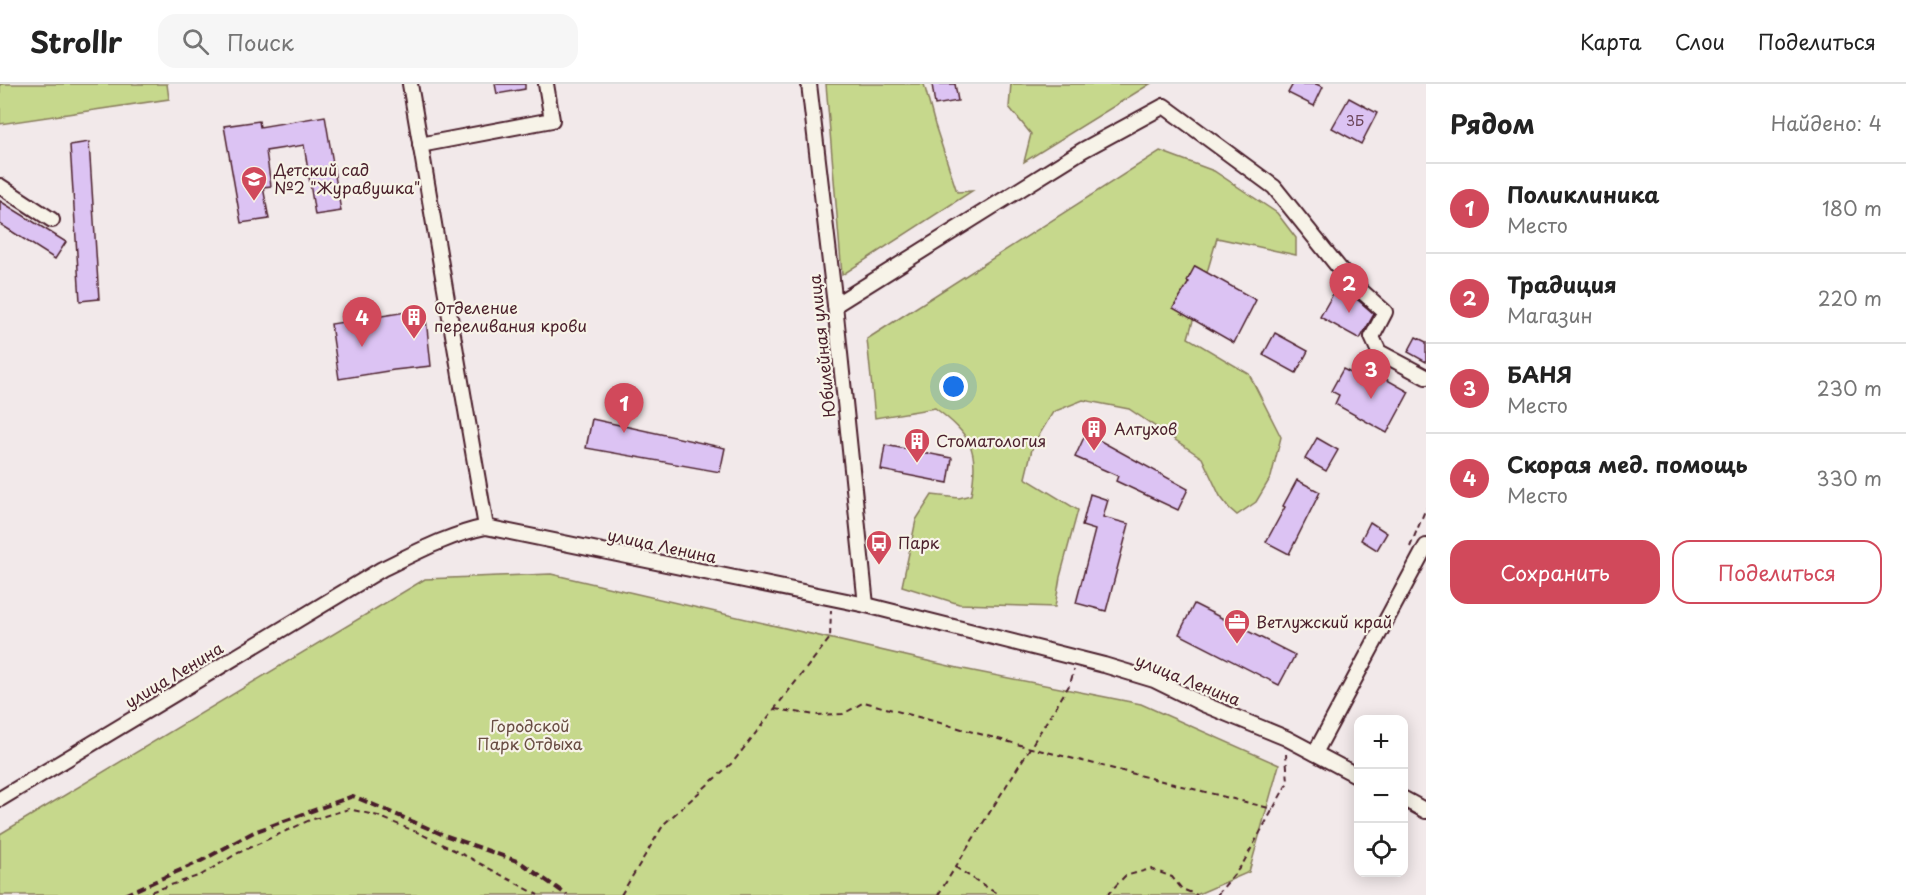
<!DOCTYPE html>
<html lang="ru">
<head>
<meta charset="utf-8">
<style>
  body { margin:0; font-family:"Playpen Sans",sans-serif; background:#f6f6f6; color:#222 }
  .controls { position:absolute; right:18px; bottom:18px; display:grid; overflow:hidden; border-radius:12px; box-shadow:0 3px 15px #0003 }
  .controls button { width:54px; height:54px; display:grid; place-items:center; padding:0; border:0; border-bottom:2px solid #e0e0e0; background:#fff; color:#222; font:30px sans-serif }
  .you { position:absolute; left:954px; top:303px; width:21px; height:21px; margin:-15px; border:4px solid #fff; border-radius:50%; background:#1a73e8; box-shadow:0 0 0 9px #1a73e833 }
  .badge { display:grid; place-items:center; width:39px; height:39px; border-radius:50%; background:#d1495b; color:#fff; font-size:20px; font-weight:700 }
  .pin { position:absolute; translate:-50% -50px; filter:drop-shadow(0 2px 3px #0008) }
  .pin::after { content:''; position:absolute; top:32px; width:21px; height:18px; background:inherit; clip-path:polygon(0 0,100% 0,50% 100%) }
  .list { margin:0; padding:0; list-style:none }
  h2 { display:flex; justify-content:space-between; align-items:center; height:78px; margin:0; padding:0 24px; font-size:26px }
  h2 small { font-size:20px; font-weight:400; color:#767676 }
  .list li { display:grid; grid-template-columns:39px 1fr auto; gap:18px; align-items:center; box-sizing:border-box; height:90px; padding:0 24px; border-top:2px solid #e0e0e0 }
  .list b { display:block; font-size:22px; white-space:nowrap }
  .list p { margin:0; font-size:20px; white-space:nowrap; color:#767676 }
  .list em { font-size:20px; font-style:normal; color:#767676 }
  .actions { display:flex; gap:12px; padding:18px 24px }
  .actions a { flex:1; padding:14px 0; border:2px solid #d1495b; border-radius:18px; text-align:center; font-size:21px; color:#d1495b }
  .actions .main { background:#d1495b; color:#fff }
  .icon { flex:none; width:33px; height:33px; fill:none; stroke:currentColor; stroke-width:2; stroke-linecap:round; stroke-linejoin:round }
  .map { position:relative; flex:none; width:1426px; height:811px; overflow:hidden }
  header { display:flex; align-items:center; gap:36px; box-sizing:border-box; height:84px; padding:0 30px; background:#fff; border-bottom:2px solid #e0e0e0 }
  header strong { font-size:28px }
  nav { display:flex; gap:33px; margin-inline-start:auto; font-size:21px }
  .search { width:420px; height:54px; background:#f6f6f6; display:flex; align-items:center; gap:15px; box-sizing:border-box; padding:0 21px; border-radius:18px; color:#767676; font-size:22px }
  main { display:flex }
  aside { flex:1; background:#fff }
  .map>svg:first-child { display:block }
  .green { fill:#c6d88c; stroke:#887c5c; stroke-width:1.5 }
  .building { fill:#dcc3f3; stroke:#4a1f2b; stroke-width:1.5 }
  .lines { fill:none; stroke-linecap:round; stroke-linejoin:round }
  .minor-casing { stroke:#4a1f2b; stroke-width:18 }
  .path { stroke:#4a1f2b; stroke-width:2; stroke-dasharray:6 4.5; stroke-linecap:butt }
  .minor { stroke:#f7f3e8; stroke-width:14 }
  .rail { stroke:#4a1f2b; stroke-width:4; stroke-dasharray:9 4.5; stroke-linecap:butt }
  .labels { text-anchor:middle; stroke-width:4.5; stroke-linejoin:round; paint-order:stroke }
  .number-label { font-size:14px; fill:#6e485d }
  .poi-label { font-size:16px; fill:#4a1f2b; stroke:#f7f3e8; text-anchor:start }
  .street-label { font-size:16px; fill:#4a1f2b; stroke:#f7f3e8 }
  .park-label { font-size:16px; fill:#694d43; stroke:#f7f3e8 }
</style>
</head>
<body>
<header>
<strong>Strollr</strong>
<div class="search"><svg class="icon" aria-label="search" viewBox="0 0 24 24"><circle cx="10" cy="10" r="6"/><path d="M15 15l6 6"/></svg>Поиск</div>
<nav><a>Карта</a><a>Слои</a><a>Поделиться</a></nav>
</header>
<main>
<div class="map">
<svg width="1426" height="811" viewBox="0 0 1426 811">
  <rect width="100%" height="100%" fill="#f2e9ea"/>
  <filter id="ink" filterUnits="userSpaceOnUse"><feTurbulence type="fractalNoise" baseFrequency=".0167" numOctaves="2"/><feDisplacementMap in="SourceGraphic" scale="12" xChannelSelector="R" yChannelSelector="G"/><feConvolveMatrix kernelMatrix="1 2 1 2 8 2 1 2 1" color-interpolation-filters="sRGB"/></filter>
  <g filter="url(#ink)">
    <g class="green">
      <path d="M0 0H167L169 15 0 40Z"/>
      <path d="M826 0H924L935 41 957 108 972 107 842 191Z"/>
      <path d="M1011 0H1150L1024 78 1031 50 1009 23Z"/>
      <path d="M1160 67 1214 87 1277 129 1296 154V171L1217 154 1188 254 1249 290 1281 353 1271 393 1256 418 1237 431 1229 424 1220 412 1202 374 1129 325 1083 316 1053 328 1033 361 1025 394 1078 426 1060 493 1055 523 959 520 902 502 916 436 932 411 959 414 971 411C979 365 972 352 935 324L875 334 867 255Z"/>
      <path d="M551 490 958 584 1141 620 1279 681 1249 788 1196 811H0V750L425 495Z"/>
    </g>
    <g class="building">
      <path d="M495 0H525V5L497 10Z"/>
      <path d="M932 0H955L958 17 935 21Z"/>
      <path d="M1293 0H1316L1323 3 1314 22 1288 9Z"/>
      <path d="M1349 14 1377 29 1361 60 1332 44Z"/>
      <path d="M325 32 341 127 315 131 304 61 266 67 271 102 263 103 269 135 241 139 224 42 259 37 260 43Z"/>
      <path d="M89 58 99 215 80 217 70 61Z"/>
      <path d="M0 117 66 158 55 175 0 140Z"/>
      <path d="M1195 182 1256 216 1234 259 1173 224 1189 198 1187 197Z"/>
      <path d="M1337 203 1351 210 1374 230 1360 255 1320 233Z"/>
      <path d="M425 225 431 282 394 286 339 295 331 240Z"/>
      <path d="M1275 249 1308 267 1296 289 1263 271Z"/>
      <path d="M1416 253 1426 258V278L1408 268Z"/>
      <path d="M1357 279 1409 308 1387 349 1335 320 1339 311 1331 307 1343 285 1351 289Z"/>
      <path d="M592 335 725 364 720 388 586 364Z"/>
      <path d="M1086 349 1188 405 1178 426 1116 397 1118 392 1075 373Z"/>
      <path d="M1317 354 1338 366 1326 387 1305 375Z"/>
      <path d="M885 361 952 374 948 399 881 386Z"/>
      <path d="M1297 396 1320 408 1289 470 1266 458 1285 423 1283 422Z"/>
      <path d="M1090 410 1108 416 1103 433 1129 440 1106 527 1076 519 1095 446 1082 442Z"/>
      <path d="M1370 438 1387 449 1377 466 1361 456Z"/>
      <path d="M1194 520 1295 571 1279 601 1179 550Z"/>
    </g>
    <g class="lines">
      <g class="minor-casing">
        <g id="minor">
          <path d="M410 0 486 443"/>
          <path d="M809 0 835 221 866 521"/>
          <path d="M420 61 552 36 546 0"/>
          <path d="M0 102 52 136"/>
          <path d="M835 221 1083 66 1164 22 1274 103 1348 195 1385 228 1372 253 1379 268 1426 293"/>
          <path d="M1315 669 1426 462"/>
          <path d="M0 715 382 485C415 469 450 450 486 443L866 521 1104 581 1154 596 1203 620 1286 654 1358 692"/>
          <path d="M1404 715 1426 727"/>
        </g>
      </g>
      <g class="path">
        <path d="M1410 463 1426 424"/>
        <path d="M775 625 816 631 843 630 864 618 1031 664 1273 725"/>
        <path d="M955 783 999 811"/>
        <path d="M141 811 201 791 238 769 310 736 349 725 378 732 419 749 470 774 538 811"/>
        <path d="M621 811 664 740 733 678 830 554 831 526"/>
        <path d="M938 811 1070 600 1074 586"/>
        <path d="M1107 811 1125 792 1151 785 1172 793 1182 805 1197 811"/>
        <path d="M1217 811 1242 781 1288 698 1286 670"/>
      </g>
      <use href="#minor" class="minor"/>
      <path class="rail" d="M124 811 201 777 254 748 353 712 444 751 520 778 567 811"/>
    </g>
  </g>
  <defs>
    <g id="school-pin" transform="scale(1.35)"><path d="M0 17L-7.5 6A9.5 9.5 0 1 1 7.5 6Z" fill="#d1495b" stroke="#f7f3e8"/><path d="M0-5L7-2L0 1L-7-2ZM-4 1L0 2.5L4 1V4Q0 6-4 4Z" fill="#fff"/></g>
    <g id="building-pin" transform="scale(1.35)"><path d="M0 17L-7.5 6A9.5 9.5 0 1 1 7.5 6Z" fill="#d1495b" stroke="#f7f3e8"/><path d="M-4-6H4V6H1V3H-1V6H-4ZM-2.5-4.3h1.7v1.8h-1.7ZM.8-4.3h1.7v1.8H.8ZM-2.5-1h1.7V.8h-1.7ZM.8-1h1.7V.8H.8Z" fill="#fff"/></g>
    <g id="bus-pin" transform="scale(1.35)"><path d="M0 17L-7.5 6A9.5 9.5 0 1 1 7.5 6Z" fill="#d1495b" stroke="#f7f3e8"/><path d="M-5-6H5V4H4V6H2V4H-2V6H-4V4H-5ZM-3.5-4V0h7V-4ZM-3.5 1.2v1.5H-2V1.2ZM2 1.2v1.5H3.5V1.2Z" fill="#fff"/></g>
    <g id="office-pin" transform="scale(1.35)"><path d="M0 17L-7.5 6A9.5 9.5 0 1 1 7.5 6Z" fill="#d1495b" stroke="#f7f3e8"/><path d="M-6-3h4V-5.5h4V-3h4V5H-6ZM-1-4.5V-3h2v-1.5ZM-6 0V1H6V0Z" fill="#fff"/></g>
  </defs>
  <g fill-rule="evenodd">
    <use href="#school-pin" x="254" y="95"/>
    <use href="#building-pin" x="414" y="233"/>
    <use href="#building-pin" x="1094" y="345"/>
    <use href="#building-pin" x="917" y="357"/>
    <use href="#bus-pin" x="879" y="459"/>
    <use href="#office-pin" x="1237" y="538"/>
  </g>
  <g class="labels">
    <g class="number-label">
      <text x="1355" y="42">3Б</text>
    </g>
    <g class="poi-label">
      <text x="274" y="92">Детский сад<tspan x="274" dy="18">№2 "Журавушка"</tspan></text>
      <text x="434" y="230">Отделение<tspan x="434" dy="18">переливания крови</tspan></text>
      <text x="1114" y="351">Алтухов</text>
      <text x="936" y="363">Стоматология</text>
      <text x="898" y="465">Парк</text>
      <text x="1256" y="544">Ветлужский край</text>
    </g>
    <g class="street-label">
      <text transform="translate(822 262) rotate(-96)" y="6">Юбилейная улица</text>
      <text transform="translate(662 462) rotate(12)" y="6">улица Ленина</text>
      <text transform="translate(174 591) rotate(-31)" y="6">улица Ленина</text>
      <text transform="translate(1188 596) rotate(22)" y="6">улица Ленина</text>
    </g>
    <g class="park-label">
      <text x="530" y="648">Городской<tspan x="530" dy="18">Парк Отдыха</tspan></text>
    </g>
  </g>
</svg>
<div class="controls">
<button>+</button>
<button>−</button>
<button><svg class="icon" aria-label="locate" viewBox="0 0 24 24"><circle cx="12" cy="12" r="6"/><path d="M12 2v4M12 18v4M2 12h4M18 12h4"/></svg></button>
</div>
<div class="you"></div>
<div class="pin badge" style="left:624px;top:349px">1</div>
<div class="pin badge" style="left:1349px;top:229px">2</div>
<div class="pin badge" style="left:1371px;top:315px">3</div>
<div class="pin badge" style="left:362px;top:263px">4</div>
</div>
<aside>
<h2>Рядом<small>Найдено: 4</small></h2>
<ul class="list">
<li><span class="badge">1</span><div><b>Поликлиника</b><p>Место</p></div><em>180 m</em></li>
<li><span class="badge">2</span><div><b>Традиция</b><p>Магазин</p></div><em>220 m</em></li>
<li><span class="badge">3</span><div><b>БАНЯ</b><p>Место</p></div><em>230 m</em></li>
<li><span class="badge">4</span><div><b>Скорая мед. помощь</b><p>Место</p></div><em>330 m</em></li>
</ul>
<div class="actions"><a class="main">Сохранить</a><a>Поделиться</a></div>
</aside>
</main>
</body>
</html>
